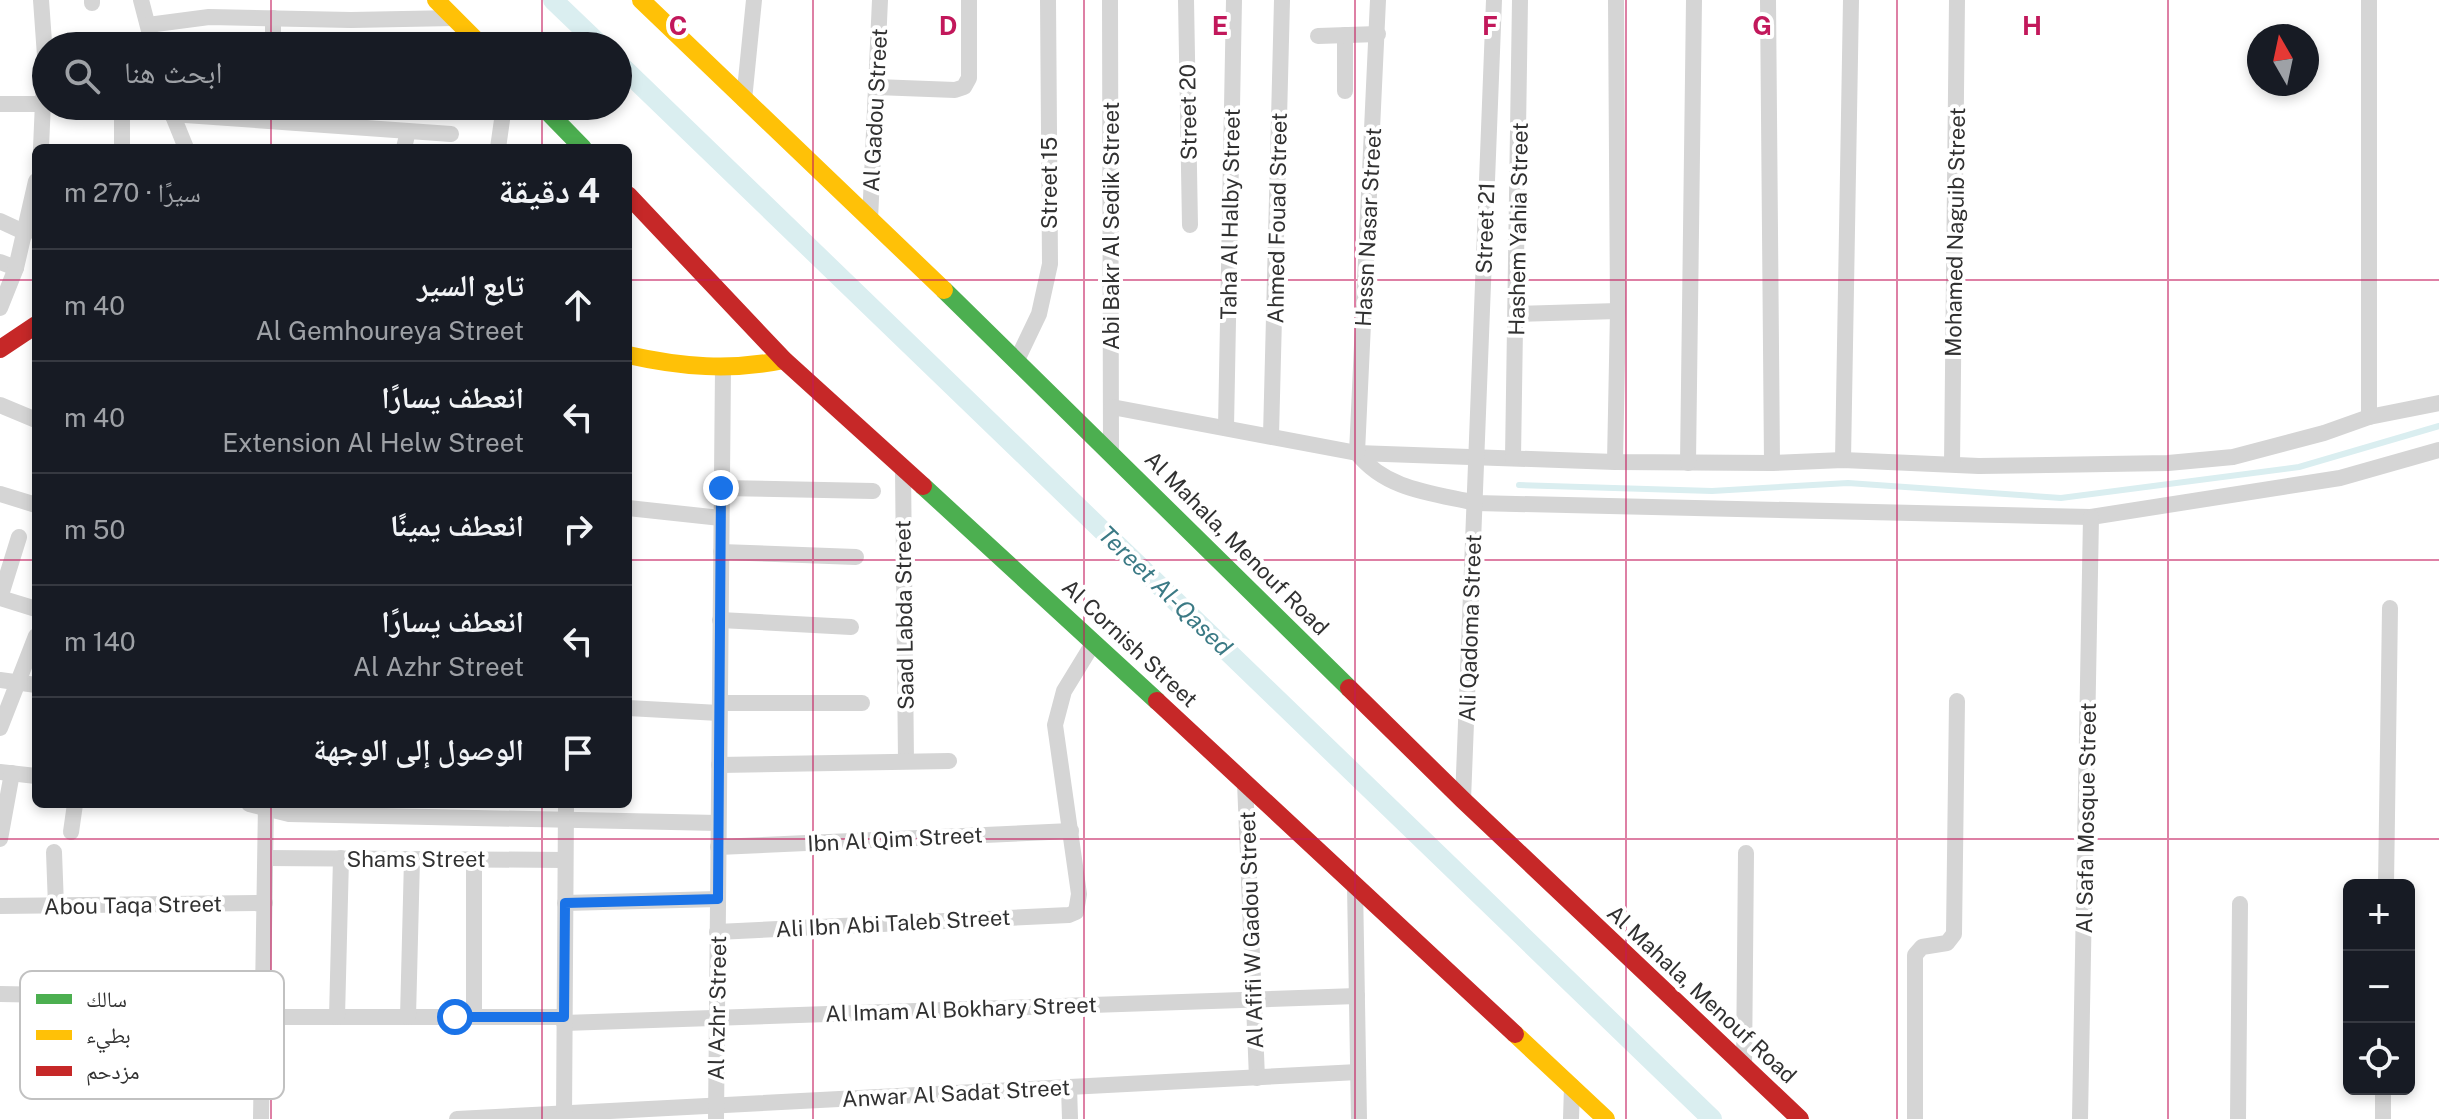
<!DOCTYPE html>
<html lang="ar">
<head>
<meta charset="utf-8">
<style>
  body { margin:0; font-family:"Public Sans","Noto Naskh Arabic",sans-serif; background:#242831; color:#f1f3f6; direction:rtl }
  .controls { position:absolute; right:24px; bottom:24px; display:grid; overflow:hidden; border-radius:12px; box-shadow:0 4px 12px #0003 }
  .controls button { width:72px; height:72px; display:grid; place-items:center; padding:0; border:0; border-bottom:2px solid #363941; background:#171b24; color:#f1f3f6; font:40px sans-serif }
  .compass { position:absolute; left:2247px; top:24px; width:72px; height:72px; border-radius:50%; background:#171b24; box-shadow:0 4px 12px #0003; rotate:351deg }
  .stop { position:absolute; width:24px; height:24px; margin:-18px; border:6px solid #1a73e8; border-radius:50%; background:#fff }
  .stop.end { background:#1a73e8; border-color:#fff; box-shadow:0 2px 8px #0008 }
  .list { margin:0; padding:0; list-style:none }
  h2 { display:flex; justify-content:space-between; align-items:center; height:104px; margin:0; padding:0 32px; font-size:34px }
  h2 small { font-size:26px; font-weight:400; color:#9ea1a6 }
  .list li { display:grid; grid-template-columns:52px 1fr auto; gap:24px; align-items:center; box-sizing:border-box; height:112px; padding:0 32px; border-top:2px solid #363941 }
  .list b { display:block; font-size:30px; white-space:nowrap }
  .list p { margin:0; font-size:26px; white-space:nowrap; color:#9ea1a6 }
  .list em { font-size:26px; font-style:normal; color:#9ea1a6 }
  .icon { flex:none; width:44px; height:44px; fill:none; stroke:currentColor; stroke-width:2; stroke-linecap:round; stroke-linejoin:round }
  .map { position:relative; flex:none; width:2439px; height:1119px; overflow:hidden; direction:ltr }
  .search { position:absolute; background:#171b24; box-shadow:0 4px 12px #0003; left:32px; top:32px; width:600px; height:88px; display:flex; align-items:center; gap:20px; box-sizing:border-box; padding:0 28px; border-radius:44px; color:#9ea1a6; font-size:30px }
  .panel { position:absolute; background:#171b24; box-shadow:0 4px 12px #0003; left:32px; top:144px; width:600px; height:664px; border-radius:12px; direction:rtl }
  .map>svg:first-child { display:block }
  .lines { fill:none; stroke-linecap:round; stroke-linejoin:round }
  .stream { stroke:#daeef0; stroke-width:6 }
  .canal { stroke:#daeef0; stroke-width:20 }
  .street { stroke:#d5d5d5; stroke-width:16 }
  .fast { stroke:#4caf50; stroke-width:18 }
  .slow { stroke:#ffc107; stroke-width:18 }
  .jam { stroke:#c62828; stroke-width:18 }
  .route { stroke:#1a73e8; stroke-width:10 }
  .grid { fill:none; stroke:#c2185b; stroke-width:2; stroke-opacity:0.55 }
  .labels { text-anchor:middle; stroke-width:8; stroke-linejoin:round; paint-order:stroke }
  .street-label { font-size:22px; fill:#313131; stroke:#fff }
  .water-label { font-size:24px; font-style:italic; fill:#3b7a85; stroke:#fff }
  .key { fill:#fff; stroke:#c1c1c1; stroke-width:2 }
  .key-label { font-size:22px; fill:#313131 }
  .grid-label { font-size:26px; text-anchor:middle; font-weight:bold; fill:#c2185b; stroke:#fff; stroke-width:8; stroke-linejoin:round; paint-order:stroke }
</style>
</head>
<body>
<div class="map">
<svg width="2439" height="1119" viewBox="0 0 2439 1119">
  <rect width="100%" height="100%" fill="#fff"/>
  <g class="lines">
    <path class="stream" d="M1519 485 1712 491 1848 483 2061 498 2299 467 2439 426"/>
    <g class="canal">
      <path d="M553 0 601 46"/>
      <path d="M618 63 1712 1119"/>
    </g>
    <g class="street">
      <path d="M92 0V3"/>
      <path d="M141 0 153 46"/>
      <path d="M1110 0 1111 452"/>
      <path d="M1186 0 1190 225"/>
      <path d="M1768 0 1772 463"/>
      <path d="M2369 0V417"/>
      <path d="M273 18V45"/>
      <path d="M148 25 209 17 351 20 455 18"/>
      <path d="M1345 35V91"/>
      <path d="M1318 36 1378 34"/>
      <path d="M876 87 955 90 964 87 969 78V0"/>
      <path d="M744 100 754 0"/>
      <path d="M0 104H45"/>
      <path d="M169 106 186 148"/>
      <path d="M171 114 451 134"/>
      <path d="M41 148 45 56 41 0"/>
      <path d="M122 148V111"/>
      <path d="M404 148 408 131"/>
      <path d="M498 148 504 106"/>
      <path d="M870 220 880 0"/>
      <path d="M0 221 26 233"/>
      <path d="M0 262 16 268"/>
      <path d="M0 308 16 268 36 181"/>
      <path d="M1517 314 1618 311"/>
      <path d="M1017 360 1039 314 1050 264 1048 0"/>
      <path d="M0 405 36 420"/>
      <path d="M1112 407 1357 453 1615 462 1772 463 1843 460 1979 466 2168 463 2233 457 2324 433 2369 417 2439 403"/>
      <path d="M1226 428 1234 0"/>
      <path d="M1271 436 1282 0"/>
      <path d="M1357 453C1386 490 1432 493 1476 503L2091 517 2340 478 2439 450"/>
      <path d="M1357 453 1378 0"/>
      <path d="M1513 458 1520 0"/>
      <path d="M1843 460 1851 0"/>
      <path d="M1615 462 1618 311 1616 0"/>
      <path d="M1688 463 1694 0"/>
      <path d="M1952 464 1957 0"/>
      <path d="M903 468 906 761"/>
      <path d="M721 488 873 491"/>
      <path d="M0 494 36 505"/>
      <path d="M628 508 721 518"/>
      <path d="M19 537 0 598 36 609"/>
      <path d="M721 552 856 557"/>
      <path d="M720 620 851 627"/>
      <path d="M0 680 36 685"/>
      <path d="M720 703H862"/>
      <path d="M628 708 719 713"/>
      <path d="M0 728 36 636"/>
      <path d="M719 765 949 761"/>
      <path d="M0 772 36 776"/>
      <path d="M1245 782 1257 1078"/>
      <path d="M1463 800 1494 0"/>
      <path d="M249 804 289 814 718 823"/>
      <path d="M71 832 75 804"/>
      <path d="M0 839 12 773"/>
      <path d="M718 847 1071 831"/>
      <path d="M54 852 56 906"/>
      <path d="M266 858 565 860"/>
      <path d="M1355 885 1359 1119"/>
      <path d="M2386 885 2390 608"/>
      <path d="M565 903 718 899"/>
      <path d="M0 906 265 903"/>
      <path d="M717 932 1069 915 1076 912 1079 894 1055 725 1064 691 1094 642"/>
      <path d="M0 994 263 999"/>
      <path d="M474 1016V859"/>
      <path d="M263 1017H564"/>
      <path d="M337 1017 341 858"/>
      <path d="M408 1017 412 859"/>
      <path d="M564 1023 1357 996"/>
      <path d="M1744 1068 1746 853"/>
      <path d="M1069 1087 1070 1119"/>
      <path d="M261 1119 266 804"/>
      <path d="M457 1119 1358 1072"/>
      <path d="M564 1119 566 804"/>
      <path d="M716 1119 723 369"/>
      <path d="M1571 1119 1572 1086"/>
      <path d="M1915 1119V955L1922 947 1947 943 1954 934 1957 701"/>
      <path d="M2080 1119 2091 517"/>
      <path d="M2238 1119 2240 904"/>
      <path d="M2383 1119V1089"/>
    </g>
    <g class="fast">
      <path d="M542 106 583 148"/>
      <path d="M944 290 1349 688"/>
      <path d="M923 486 1157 701"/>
    </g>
    <g class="slow">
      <path d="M436 0 482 46"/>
      <path d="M641 0 944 290"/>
      <path d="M628 355C681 367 731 371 784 360"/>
      <path d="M1515 1034 1606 1119"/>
    </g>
    <g class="jam">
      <path d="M628 195 784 360 923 486"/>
      <path d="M0 349 36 325"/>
      <path d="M1349 688 1463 800 1800 1119"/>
      <path d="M1157 701 1515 1034"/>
    </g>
  </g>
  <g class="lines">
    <path class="route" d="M455 1017H564L565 903 718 899 721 488"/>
  </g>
  <path class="grid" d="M271 0V46M542 0V46M813 0V1119M1084 0V1119M1355 0V1119M1626 0V1119M1897 0V1119M2168 0V1119M271 106V148M542 106V148M0 280H36M628 280H2439M0 560H36M628 560H2439M271 804V1119M542 804V1119M0 839H2439"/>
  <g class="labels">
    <g class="street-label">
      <text transform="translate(875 110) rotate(-87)" y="8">Al Gadou Street</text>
      <text transform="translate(1188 112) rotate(-91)" y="8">Street 20</text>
      <text transform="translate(1049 183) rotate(-90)" y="8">Street 15</text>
      <text transform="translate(1230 214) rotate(-89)" y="8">Taha Al Halby Street</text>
      <text transform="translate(1277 218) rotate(-89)" y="8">Ahmed Fouad Street</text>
      <text transform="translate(1111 226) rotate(-90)" y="8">Abi Bakr Al Sedik Street</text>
      <text transform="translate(1368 227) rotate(-87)" y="8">Hassn Nasar Street</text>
      <text transform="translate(1485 228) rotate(-88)" y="8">Street 21</text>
      <text transform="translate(1518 229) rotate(-89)" y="8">Hashem Yahia Street</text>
      <text transform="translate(1955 232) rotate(-89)" y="8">Mohamed Naguib Street</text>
      <text transform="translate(1237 543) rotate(45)" y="8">Al Mahala, Menouf Road</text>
      <text transform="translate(904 615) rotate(-91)" y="8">Saad Labda Street</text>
      <text transform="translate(1470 628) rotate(-88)" y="8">Ali Qadoma Street</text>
      <text transform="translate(1130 643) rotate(43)" y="8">Al Cornish Street</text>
      <text transform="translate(2086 818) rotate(-89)" y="8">Al Safa Mosque Street</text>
      <text transform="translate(895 839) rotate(-3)" y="8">Ibn Al Qim Street</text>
      <text x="416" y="867">Shams Street</text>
      <text transform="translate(133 905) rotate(-1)" y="8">Abou Taqa Street</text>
      <text transform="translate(893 923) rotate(-3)" y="8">Ali Ibn Abi Taleb Street</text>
      <text transform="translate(1251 930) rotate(-92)" y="8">Al Afifi W Gadou Street</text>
      <text transform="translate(1702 994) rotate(43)" y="8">Al Mahala, Menouf Road</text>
      <text transform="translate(717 1008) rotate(-89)" y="8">Al Azhr Street</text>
      <text transform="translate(961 1009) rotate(-2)" y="8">Al Imam Al Bokhary Street</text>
      <text transform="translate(956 1093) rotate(-3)" y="8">Anwar Al Sadat Street</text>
    </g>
    <g class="water-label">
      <text transform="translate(1165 591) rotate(44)" y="8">Tereet Al-Qased</text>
    </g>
  </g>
  <rect x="20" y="971" width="264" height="128" rx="12" class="key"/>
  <rect x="36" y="994" width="36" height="10" fill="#4caf50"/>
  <rect x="36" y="1030" width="36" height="10" fill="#ffc107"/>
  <rect x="36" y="1066" width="36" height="10" fill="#c62828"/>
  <g class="key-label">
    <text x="86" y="1007">سالك</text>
    <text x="86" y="1043">بطيء</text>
    <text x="86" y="1079">مزدحم</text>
  </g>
  <g class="grid-label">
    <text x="678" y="35">C</text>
    <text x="948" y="35">D</text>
    <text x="1220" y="35">E</text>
    <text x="1490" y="35">F</text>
    <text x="1762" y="35">G</text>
    <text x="2032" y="35">H</text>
  </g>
</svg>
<div class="controls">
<button>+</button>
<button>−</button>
<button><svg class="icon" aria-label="locate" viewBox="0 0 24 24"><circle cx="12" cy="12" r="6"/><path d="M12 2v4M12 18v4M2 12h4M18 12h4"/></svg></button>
</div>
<svg class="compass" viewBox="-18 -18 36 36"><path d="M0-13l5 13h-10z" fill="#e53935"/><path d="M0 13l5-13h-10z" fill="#9ea1a6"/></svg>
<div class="stop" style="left:455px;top:1017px"></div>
<div class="stop end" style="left:721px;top:488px"></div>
<div class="search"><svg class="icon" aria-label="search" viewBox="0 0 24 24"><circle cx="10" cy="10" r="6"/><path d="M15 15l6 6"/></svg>ابحث هنا</div>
<section class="panel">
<h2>4 دقيقة<small>سيرًا · 270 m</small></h2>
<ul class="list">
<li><svg class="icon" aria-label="ahead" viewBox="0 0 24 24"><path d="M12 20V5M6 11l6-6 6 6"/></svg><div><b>تابع السير</b><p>Al Gemhoureya Street</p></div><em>40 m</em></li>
<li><svg class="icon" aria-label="left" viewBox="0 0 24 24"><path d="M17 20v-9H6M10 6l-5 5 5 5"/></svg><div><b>انعطف يسارًا</b><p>Extension Al Helw Street</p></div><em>40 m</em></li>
<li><svg class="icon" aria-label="right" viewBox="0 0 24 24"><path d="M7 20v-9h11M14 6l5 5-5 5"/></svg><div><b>انعطف يمينًا</b></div><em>50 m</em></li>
<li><svg class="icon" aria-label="left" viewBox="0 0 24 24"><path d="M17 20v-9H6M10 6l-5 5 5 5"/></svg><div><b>انعطف يسارًا</b><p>Al Azhr Street</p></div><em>140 m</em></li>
<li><svg class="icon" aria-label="arrive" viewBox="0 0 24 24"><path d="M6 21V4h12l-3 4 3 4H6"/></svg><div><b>الوصول إلى الوجهة</b></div></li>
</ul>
</section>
</div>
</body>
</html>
